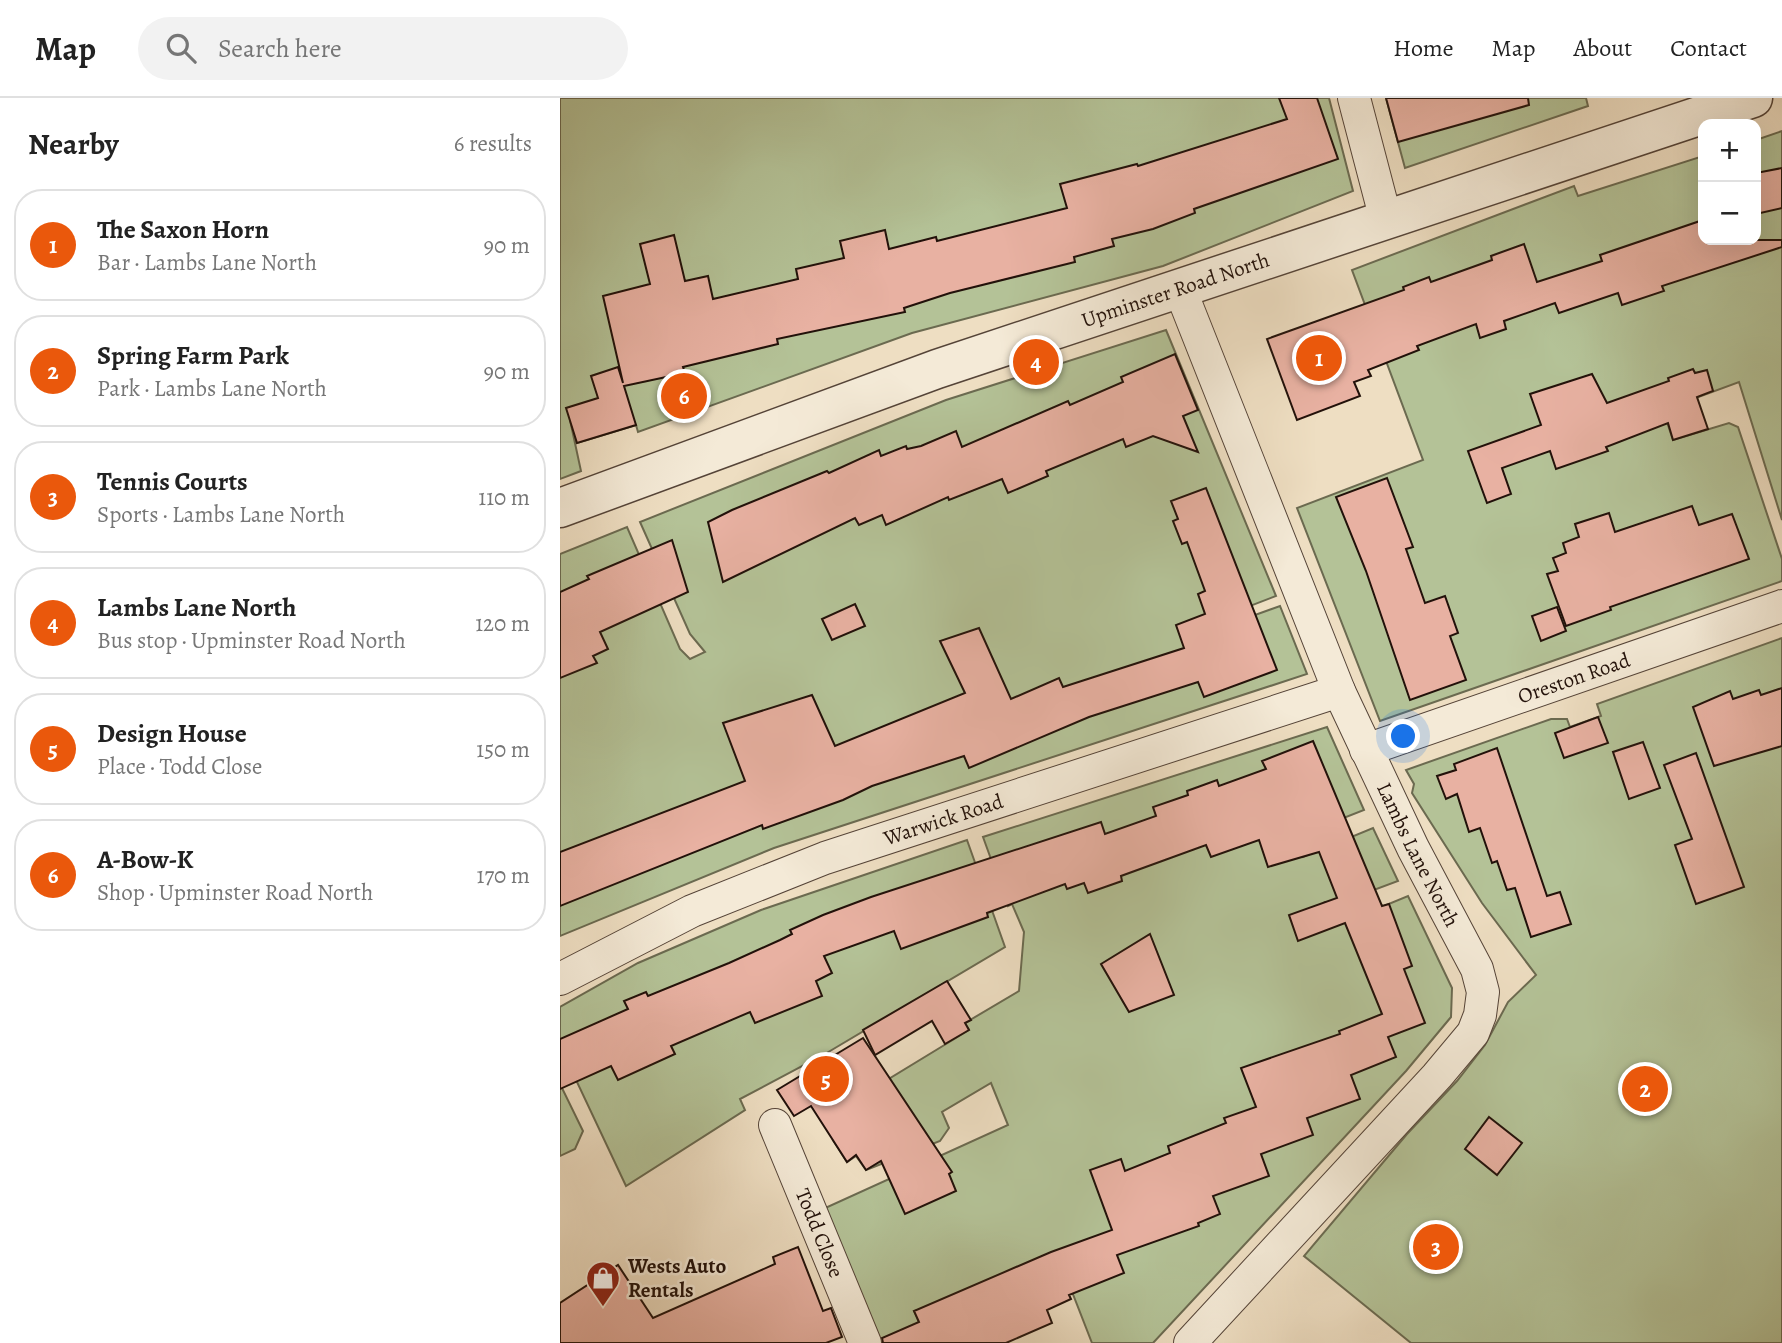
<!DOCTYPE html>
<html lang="en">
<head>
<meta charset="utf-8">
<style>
  body { margin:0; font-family:Alegreya,serif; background:#f2f2f2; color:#222 }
  .controls { position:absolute; right:21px; top:21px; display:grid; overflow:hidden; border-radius:14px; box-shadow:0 7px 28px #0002 }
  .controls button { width:63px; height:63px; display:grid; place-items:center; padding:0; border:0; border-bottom:2px solid #e0e0e0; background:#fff; color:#222; font:35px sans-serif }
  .you { position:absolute; left:844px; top:639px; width:24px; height:24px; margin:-18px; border:5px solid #fff; border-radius:50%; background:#1a73e8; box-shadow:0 0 0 10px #1a73e833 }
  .badge { display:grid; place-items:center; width:46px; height:46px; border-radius:50%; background:#ea580c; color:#fff; font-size:23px; font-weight:700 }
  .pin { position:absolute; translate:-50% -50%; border:4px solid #fff; box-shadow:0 2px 7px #0006 }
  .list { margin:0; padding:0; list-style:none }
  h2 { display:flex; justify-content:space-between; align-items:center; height:91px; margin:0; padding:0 28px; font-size:30px }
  h2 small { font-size:23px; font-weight:400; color:#767676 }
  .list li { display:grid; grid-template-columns:46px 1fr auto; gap:21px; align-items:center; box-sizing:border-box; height:112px; margin:0 14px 14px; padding:0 14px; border:2px solid #e0e0e0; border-radius:28px }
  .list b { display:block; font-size:26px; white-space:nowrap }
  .list p { margin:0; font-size:23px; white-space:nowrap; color:#767676 }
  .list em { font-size:23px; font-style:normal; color:#767676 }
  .icon { flex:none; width:38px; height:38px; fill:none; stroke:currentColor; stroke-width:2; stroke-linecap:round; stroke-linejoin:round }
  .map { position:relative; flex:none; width:1222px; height:1245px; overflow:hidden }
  header { display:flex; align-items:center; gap:42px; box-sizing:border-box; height:98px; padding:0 35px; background:#fff; border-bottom:2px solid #e0e0e0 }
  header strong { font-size:33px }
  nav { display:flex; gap:38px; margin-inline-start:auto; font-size:24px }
  .search { width:490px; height:63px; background:#f2f2f2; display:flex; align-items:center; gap:18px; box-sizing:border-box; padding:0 24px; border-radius:38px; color:#767676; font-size:26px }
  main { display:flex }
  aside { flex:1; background:#fff }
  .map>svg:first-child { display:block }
  .green { fill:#b4c297; stroke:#6b6a50; stroke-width:2 }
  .building { fill:#e8b1a2; stroke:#22110a; stroke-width:2 }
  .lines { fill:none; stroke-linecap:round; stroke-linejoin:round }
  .minor-casing { stroke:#554438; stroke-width:34 }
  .tertiary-casing { stroke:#554438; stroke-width:41 }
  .minor { stroke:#f4ead7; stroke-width:32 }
  .tertiary { stroke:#f4ead7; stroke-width:38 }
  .labels { text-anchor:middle; stroke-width:5; stroke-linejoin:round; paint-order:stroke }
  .street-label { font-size:21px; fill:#22110a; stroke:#f4ead7 }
  .poi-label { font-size:21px; font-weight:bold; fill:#22110a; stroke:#f4ead7; text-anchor:start }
</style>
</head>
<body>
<header>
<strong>Map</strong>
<div class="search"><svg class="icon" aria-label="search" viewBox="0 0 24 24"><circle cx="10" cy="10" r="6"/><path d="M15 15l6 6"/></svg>Search here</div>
<nav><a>Home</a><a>Map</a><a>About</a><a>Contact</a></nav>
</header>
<main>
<aside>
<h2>Nearby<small>6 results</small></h2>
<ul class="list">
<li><span class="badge">1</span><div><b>The Saxon Horn</b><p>Bar · Lambs Lane North</p></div><em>90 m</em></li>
<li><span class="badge">2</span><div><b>Spring Farm Park</b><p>Park · Lambs Lane North</p></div><em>90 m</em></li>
<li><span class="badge">3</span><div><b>Tennis Courts</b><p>Sports · Lambs Lane North</p></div><em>110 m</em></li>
<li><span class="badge">4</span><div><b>Lambs Lane North</b><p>Bus stop · Upminster Road North</p></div><em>120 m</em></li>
<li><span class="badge">5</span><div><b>Design House</b><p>Place · Todd Close</p></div><em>150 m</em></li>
<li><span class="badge">6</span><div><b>A-Bow-K</b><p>Shop · Upminster Road North</p></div><em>170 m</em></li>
</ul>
</aside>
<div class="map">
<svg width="1222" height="1245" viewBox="0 0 1222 1245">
  <rect width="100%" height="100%" fill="#eedec2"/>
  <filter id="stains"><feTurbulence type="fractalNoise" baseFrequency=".00286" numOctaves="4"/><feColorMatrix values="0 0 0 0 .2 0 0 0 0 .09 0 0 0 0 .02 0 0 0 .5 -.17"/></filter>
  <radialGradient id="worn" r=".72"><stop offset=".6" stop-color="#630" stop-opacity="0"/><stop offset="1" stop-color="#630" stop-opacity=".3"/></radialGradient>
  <g class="green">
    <path d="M0 0H769L793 93 603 168 352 235 78 334 76 327 17 345 10 322 21 373 0 381Z"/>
    <path d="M826 0H1026L1028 8 845 70Z"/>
    <path d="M1222 33V422L1179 284 1103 312 1113 342 1169 325 1178 329 1222 461V483L820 623 737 410 863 362 792 172 1014 88 1018 98 1143 58V142H1196V42Z"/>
    <path d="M606 232 716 498 656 521 659 530 720 508 747 576 214 750 0 838V456L67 429 120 551 130 561 145 554 130 536 80 424 386 302Z"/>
    <path d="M1222 540V1245H851L744 1158 847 1036 897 983 925 947 948 904 976 877 922 805 852 695 854 686 846 672 991 621H1007L1010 629 1041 618 1037 606Z"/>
    <path d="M767 629 804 712 748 734 735 736 743 759 813 730 838 783 779 805 765 804 773 829 848 798 892 890 891 919 846 973 593 1245H532L507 1181 354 1213 359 1224 334 1245H318L263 1111 448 1027 431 985 382 1014 389 1030 380 1043 306 1072 296 1058 287 1064 273 1042 283 1036 273 1015 409 932 405 925 459 893 464 834 452 806 448 808 423 739Z"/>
    <path d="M407 742 445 849 265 956 180 1001 185 1012 66 1088 0 948V909L78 865 201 812Z"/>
    <path d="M0 986 23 1033 15 1051 0 1058Z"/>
  </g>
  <g class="building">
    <path d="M719 0H757L778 61 634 111 635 115 593 131 552 141 554 148 514 159 515 164 390 195 344 210 345 214 217 241 218 246 123 269 125 275 64 288 76 327 17 345 6 310 38 300 31 278 58 269 63 285 43 198 90 186 80 146 114 137 125 183 148 178 153 201 238 181 236 171 284 160 280 143 325 132 329 151 376 139 377 143 507 110 500 86 577 66 578 68 727 21Z"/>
    <path d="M826 0H968L969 7 838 44Z"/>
    <path d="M1222 70V110L1196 116V75Z"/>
    <path d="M1143 122V142H1222V149L1102 188 1104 193 1062 207 1058 195 999 215 995 205 944 223 946 231 920 240 916 226 857 248 859 252 808 272 811 278 794 284 800 298 737 322 707 241 844 192 843 189 869 179 871 184 932 162 931 158 964 146 977 184 1042 163 1040 157Z"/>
    <path d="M615 256 638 312 623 318 638 354 593 338 566 349 563 341 486 373 488 378 448 395 442 381 389 402 388 399 326 427 322 417 299 427 295 420 163 484 148 424 172 412 267 373 269 375 319 352 321 358 346 348 347 351 361 348 396 333 402 349 508 303 510 307 563 284 561 279Z"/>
    <path d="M1133 271 1135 275 1147 272 1153 293 1137 299 1148 331 1113 342 1108 325 1046 349 1048 353 996 371 990 353 942 370 951 396 927 405 908 353 981 327 970 296 1032 276 1047 305 1109 283 1108 280Z"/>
    <path d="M827 380 853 449 846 451 865 505 885 498 898 535 890 538 906 582 850 602 806 473 776 399Z"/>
    <path d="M646 390 717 572 644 599 638 584 529 619 409 670 404 658 312 688 283 702 203 731 202 727 0 808V754L185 683 163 625 252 597 275 648 405 595 380 543 419 530 451 601 499 580 503 589 624 550 616 527 645 516 638 496 645 493 627 444 622 446 613 423 618 421 611 403Z"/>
    <path d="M1132 408 1139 427 1172 416 1189 461 1050 509 1051 512 1006 528 987 476 998 473 993 460 1006 455 1003 445 1019 439 1015 426 1049 415 1055 434Z"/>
    <path d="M112 442 128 494 40 534 48 551 33 558 37 565 0 580V494L29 481 27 478Z"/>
    <path d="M295 506 305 528 272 542 262 521Z"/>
    <path d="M997 509 1006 533 981 543 972 518Z"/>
    <path d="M1222 590V648L1154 668 1133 609 1170 593 1173 601 1199 592 1201 597Z"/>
    <path d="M1038 619 1048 645 1004 660 995 635Z"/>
    <path d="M753 643 822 808 829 806 852 868 844 871 865 925 828 939 836 959 791 977 800 1001 747 1020 753 1037 701 1056 709 1078 653 1098 660 1116 638 1125 639 1128 557 1157 564 1175 509 1197 511 1201 487 1212 492 1225 446 1245H323L322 1240 359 1224 354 1213 491 1154 552 1132 530 1072 561 1061 565 1073 610 1055 608 1048 666 1025 664 1020 696 1009 681 970 780 936 779 933 822 916 785 825 738 843 729 817 777 800 759 754 708 769 699 742 651 759 646 747 561 778 562 783 528 795 524 785 507 791 505 786 427 815 428 819 341 851 334 833 264 858 272 875 256 883 262 898 195 925 190 914 111 948 115 956 58 982 51 968 0 991V941L68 911 64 903 86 894 88 898 169 865 220 842 232 836 230 832 263 817 311 799 541 724 545 736 596 718 593 709 628 697 627 693 657 682 659 688 706 671 702 663Z"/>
    <path d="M1083 644 1100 690 1069 701 1053 654Z"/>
    <path d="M937 650 987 798 1000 794 1011 826 971 839 955 790 947 792 937 763 932 765 920 730 909 734 897 696 886 701 877 678 896 672 894 666Z"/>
    <path d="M1136 655 1184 789 1136 806 1115 747 1132 741 1104 667Z"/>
    <path d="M590 836 614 897 569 914 541 866Z"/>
    <path d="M387 883 411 922 405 925 409 932 385 946 372 923 315 957 303 932Z"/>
    <path d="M303 940 392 1074 389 1076 396 1093 345 1116 321 1063 306 1072 296 1057 287 1064 251 1008 234 1018 217 992Z"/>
    <path d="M929 1019 962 1045 937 1077 905 1051Z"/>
    <path d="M238 1149 263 1213 271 1210 282 1239 266 1245H0V1205L58 1167 93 1220 215 1166 213 1159Z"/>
  </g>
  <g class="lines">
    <g class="minor-casing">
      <g id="minor">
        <path d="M794 0 826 122"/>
        <path id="s1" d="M620 191 779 593 853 750 917 871 923 894 920 917 913 935 877 978 630 1245"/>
        <path id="s2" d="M806 652 1222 508"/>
        <path id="s3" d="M0 881 132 813 265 760 779 593"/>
        <path id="s4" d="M215 1027 305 1245"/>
      </g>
    </g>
    <g class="tertiary-casing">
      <g id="tertiary">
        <path id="s5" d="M0 410 377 271 1193 0"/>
      </g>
    </g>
    <use href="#minor" class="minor"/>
    <use href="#tertiary" class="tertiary"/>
  </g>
  <defs>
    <g id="shop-pin" transform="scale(1.75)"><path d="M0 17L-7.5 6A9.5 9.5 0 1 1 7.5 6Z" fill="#8f2418" stroke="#f4ead7"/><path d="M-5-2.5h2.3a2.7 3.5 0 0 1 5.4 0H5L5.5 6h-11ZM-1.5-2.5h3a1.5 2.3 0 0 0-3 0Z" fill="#fff"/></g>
  </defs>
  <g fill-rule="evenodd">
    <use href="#shop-pin" x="43" y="1180"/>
  </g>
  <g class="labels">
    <g class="street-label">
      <text dy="7" stroke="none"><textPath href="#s5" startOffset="653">Upminster Road North</textPath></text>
      <text dy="7" stroke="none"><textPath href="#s2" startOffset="220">Oreston Road</textPath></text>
      <text dy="7" stroke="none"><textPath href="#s3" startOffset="416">Warwick Road</textPath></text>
      <text dy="7" stroke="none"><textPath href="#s1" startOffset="614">Lambs Lane North</textPath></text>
      <text dy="7" stroke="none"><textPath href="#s4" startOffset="117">Todd Close</textPath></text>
    </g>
    <g class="poi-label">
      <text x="68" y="1175">Wests Auto<tspan x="68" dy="24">Rentals</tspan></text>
    </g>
  </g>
  <rect width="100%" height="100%" filter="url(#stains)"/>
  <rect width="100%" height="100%" fill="url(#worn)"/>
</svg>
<div class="controls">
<button>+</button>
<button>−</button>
</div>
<div class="you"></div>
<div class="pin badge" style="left:759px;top:260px">1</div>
<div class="pin badge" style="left:1085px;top:991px">2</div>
<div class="pin badge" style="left:876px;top:1149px">3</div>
<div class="pin badge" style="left:476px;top:264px">4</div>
<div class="pin badge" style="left:266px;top:981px">5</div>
<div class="pin badge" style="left:124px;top:298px">6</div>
</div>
</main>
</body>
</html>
